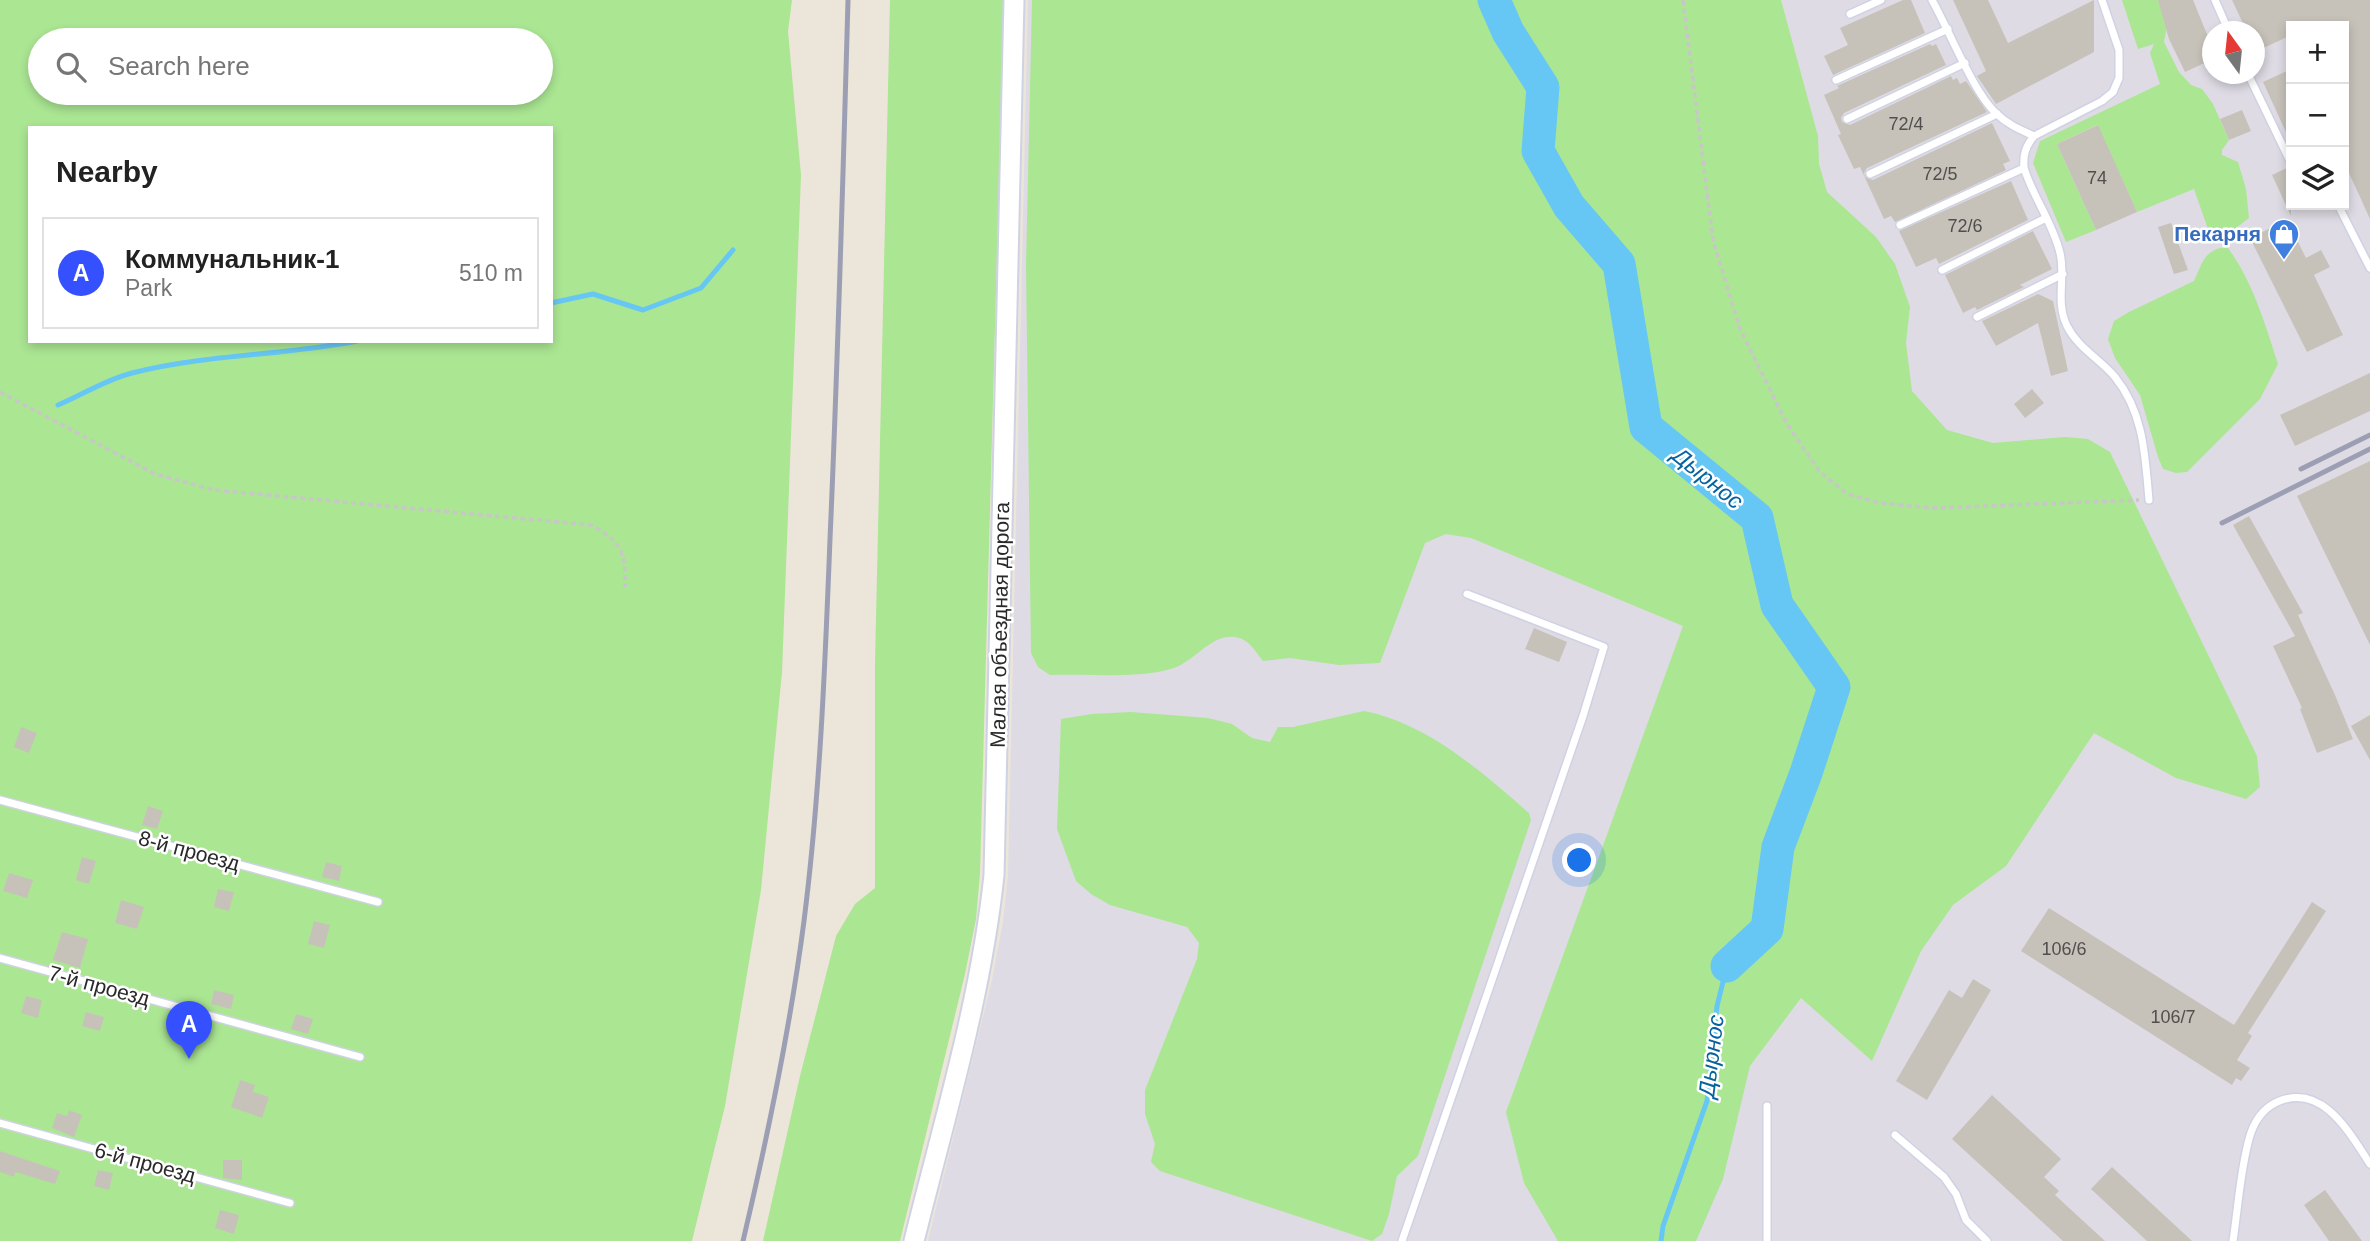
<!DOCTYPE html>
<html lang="en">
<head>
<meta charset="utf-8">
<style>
  body { margin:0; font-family:Helvetica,sans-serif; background:#f6f6f6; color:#222 }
  .controls { position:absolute; right:21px; top:21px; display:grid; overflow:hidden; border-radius:0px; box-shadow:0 4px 10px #0003 }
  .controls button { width:63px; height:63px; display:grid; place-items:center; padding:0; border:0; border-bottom:2px solid #e0e0e0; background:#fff; color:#222; font:35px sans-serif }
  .compass { position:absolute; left:2202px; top:21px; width:63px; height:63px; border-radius:50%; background:#fff; box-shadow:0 4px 10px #0003; rotate:345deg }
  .you { position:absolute; left:1580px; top:861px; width:24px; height:24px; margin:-18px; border:5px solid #fff; border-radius:50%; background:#1a73e8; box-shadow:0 0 0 10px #1a73e833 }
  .badge { display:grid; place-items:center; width:46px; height:46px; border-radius:50%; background:#3450ff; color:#fff; font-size:23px; font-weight:700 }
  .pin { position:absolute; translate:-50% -58px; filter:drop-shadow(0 2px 4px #0008) }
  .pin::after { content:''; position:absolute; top:37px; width:24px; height:21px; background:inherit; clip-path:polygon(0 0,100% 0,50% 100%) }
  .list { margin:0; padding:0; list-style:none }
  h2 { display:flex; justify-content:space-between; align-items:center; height:91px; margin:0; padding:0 28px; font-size:30px }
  h2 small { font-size:23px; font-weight:400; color:#767676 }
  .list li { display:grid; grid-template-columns:46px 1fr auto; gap:21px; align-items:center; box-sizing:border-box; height:112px; margin:0 14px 14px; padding:0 14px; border:2px solid #e0e0e0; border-radius:0px }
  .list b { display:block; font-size:26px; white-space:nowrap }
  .list p { margin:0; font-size:23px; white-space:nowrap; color:#767676 }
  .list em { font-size:23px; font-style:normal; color:#767676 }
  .icon { flex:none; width:38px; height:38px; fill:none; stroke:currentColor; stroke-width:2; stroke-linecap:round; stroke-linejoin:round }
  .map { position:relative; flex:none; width:2370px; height:1241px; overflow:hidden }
  .search { position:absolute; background:#fff; box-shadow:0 4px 10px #0003; left:28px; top:28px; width:525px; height:77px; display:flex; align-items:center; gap:18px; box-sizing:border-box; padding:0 24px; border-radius:38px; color:#767676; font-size:26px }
  .panel { position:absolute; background:#fff; box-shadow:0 4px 10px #0003; left:28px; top:126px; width:525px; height:217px; border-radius:0px }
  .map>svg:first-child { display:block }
  .industrial { fill:#dedbe4; fill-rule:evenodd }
  .green { fill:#abe693; fill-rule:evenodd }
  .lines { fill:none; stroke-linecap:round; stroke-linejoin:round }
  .stream { stroke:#67c7f4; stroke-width:5 }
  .river { stroke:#67c7f4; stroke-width:33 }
  .building { fill:#c7c2b9 }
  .lane-casing { stroke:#cfd2e3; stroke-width:10 }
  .secondary-casing { stroke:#cfd2e3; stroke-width:23 }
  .path { stroke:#c7c7c7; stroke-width:3.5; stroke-dasharray:5 3.5; stroke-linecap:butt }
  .lane { stroke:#fff; stroke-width:7 }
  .secondary { stroke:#fff; stroke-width:19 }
  .rail { stroke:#9c9fb4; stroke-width:5 }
  .labels { text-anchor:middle; stroke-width:5; stroke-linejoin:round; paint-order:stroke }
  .number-label { font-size:18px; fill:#504f4d }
  .shop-label { font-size:21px; font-weight:bold; fill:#366cbe; stroke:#fff; text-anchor:end }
  .street-label { font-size:21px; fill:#292929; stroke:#fff }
  .water-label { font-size:23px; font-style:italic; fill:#07639e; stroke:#fff }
</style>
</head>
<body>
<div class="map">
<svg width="2370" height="1241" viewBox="0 0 2370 1241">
  <rect width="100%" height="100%" fill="#ece5da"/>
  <path class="industrial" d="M1028 0H2370V1241H928L992 980 1003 922 1008 876ZM2291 26H2344V205H2291ZM2212 32H2254V74H2212Z"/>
  <g class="green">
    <path d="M0 0H792L788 31 801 175 782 672 761 890 725 1106 692 1241H0ZM40 40H541V93H40ZM30 128H551V341H30Z"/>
    <path d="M890 0H1004L980 874 976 919 965 974 900 1241H763L800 1076 836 936 855 904 875 888V663Z"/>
    <path d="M1032 0H1781L1818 136 1819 164 1827 192 1876 237 1895 264 1910 307 1906 343 1912 391 1947 430 1993 443 2065 437 2088 439 2110 452 2257 756 2260 787 2246 799 2176 778 2094 733 2006 866 1953 905 1921 951 1872 1061 1801 998 1750 1066 1723 1179 1696 1241H1558L1524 1183 1506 1112 1683 626 1471 538 1446 534 1425 543 1380 663 1339 665 1290 658 1263 661C1255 651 1249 639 1235 637 1211 634 1196 660 1174 668 1141 679 1086 674 1050 675L1038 667 1031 653 1026 265Z"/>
    <path d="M2122 0H2158L2167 26 2164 42 2179 72 2191 85 2202 89 2213 104 2229 140 2222 150V155L2238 162 2246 189 2249 218 2224 237 2215 240 2208 229 2194 189 2137 212 2097 125 2057 144 2096 230 2066 242 2033 163 2040 141 2160 84 2150 53 2154 44 2138 49Z"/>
    <path d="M2220 248H2228C2253 282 2265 324 2278 364L2260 399 2187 472 2176 473 2163 469 2158 457 2140 395 2115 358 2108 339 2114 321 2129 312 2194 281C2201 266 2203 253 2220 248Z"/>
    <path d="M1364 711C1427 723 1482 772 1529 813L1531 820 1418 1156 1397 1176 1389 1214 1382 1234 1372 1241 1160 1171 1151 1162 1155 1144 1145 1114V1090L1197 959 1199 943 1187 927 1110 905 1091 894 1076 881 1057 829 1061 719 1092 714 1131 712 1208 718 1232 724 1252 738 1270 742 1278 727H1293Z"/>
  </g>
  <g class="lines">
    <g class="stream">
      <path d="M551 303 593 294 643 310 701 288 733 250"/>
      <path d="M58 405C82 395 107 379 132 373 206 354 282 356 357 341"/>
      <path d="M1661 1241 1663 1226 1707 1101 1717 1006 1727 966"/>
    </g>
    <path class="river" d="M1494 0 1508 32 1543 87 1538 151 1569 206 1619 264 1646 427 1757 518 1777 605 1834 687 1806 773 1778 847 1767 929 1727 966"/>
  </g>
  <g class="building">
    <path d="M1903 0H1911L1925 33 1833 75 1824 56 1848 45 1840 28Z"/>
    <path d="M1953 0H1988L2008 43 2094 0V52L1996 104 1977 76 1986 71Z"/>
    <path d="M2158 0H2193L2213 49V59L2185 72 2169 39Z"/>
    <path d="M2232 0H2370V219L2344 162V26H2291V35L2255 52V32H2247Z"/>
    <path d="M1930 44 1932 46 1936 44 1946 65 1844 113 1841 118 1842 122 1850 125 1951 76 1953 80 1957 78 1960 84 1966 81 1987 112 1867 168 1864 173 1865 177 1873 180 1992 123 2010 161 2003 164 2006 170 1895 222 1891 216 1884 219 1860 167 1854 169 1838 135 1841 134 1824 95 1839 88 1837 86Z"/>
    <path d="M2291 69V143L2263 82Z"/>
    <path d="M2242 110 2251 131 2229 140 2220 119Z"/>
    <path d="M2098 125 2137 212 2096 230 2057 144Z"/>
    <path d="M2287 168 2291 169V216L2272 175Z"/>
    <path d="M2011 181 2028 220 1939 264 1936 258 1916 267 1899 231Z"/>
    <path d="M2287 220 2306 258 2321 250 2330 267 2314 275 2343 335 2307 352 2250 238Z"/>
    <path d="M2171 223 2188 270 2174 274 2158 227Z"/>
    <path d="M2033 231 2052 269 2020 285 2024 287 1977 310 1975 307 1963 313 1945 275Z"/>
    <path d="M2038 294 2053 301 2068 371 2051 376 2038 323 1996 346 1982 321Z"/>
    <path d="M2370 373V411L2295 446 2280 415Z"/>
    <path d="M2032 389 2044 403 2025 418 2014 404Z"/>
    <path d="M2370 461V645L2297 496Z"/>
    <path d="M2249 516 2303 613 2298 615 2335 695 2353 739 2317 753 2300 709 2302 708 2273 646 2295 636 2233 525Z"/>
    <path d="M1534 628 1567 642 1559 662 1525 649Z"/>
    <path d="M2370 715V760L2351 726Z"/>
    <path d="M21 727 37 733 29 753 14 747Z"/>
    <path d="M148 806 163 811 157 829 142 825Z"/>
    <path d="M82 857 96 861 89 884 76 880Z"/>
    <path d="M326 862 342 866 339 881 322 877Z"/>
    <path d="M9 873 33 880 27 898 3 891Z"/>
    <path d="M218 889 234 892 229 911 214 907Z"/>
    <path d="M121 900 144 907 137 929 115 923Z"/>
    <path d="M2312 902 2326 911 2248 1033 2252 1036 2237 1060 2250 1068 2241 1081 2236 1078 2232 1085 2021 951 2049 908 2234 1025Z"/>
    <path d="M314 921 330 925 324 948 308 944Z"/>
    <path d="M62 932 88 939 80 968 53 960Z"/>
    <path d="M1973 979 1991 990 1927 1100 1896 1081 1949 990 1962 998Z"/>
    <path d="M214 990 234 995 231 1009 211 1004Z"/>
    <path d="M26 996 42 1000 38 1018 21 1013Z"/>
    <path d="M86 1012 104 1017 100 1031 82 1026Z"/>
    <path d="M296 1014 313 1019 308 1034 291 1029Z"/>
    <path d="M240 1080 255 1085 253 1092 269 1097 262 1118 231 1107Z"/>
    <path d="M1992 1095 2061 1159 2044 1177 2059 1191 2055 1195 2105 1241H2063L1952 1139Z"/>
    <path d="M69 1110 82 1115 74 1137 52 1128 57 1113 67 1116Z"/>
    <path d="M0 1151 60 1171 55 1184 15 1172 14 1177 0 1172Z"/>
    <path d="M223 1160H242V1180L223 1178Z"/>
    <path d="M2112 1167 2192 1241H2147L2091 1189Z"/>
    <path d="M98 1170 113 1173 109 1190 94 1186Z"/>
    <path d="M2325 1190 2362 1241H2329L2304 1205Z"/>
    <path d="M220 1210 239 1215 234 1234 215 1228Z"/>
  </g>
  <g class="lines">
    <g class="lane-casing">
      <g id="lane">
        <path d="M1932 0C1949 30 1974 94 1997 114 2008 125 2021 130 2034 136"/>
        <path d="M2102 0 2119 50V78L2113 92 2102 101 2034 136C2025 147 2023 155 2024 168 2033 197 2053 223 2060 253 2066 278 2055 301 2067 326 2078 348 2100 359 2115 377 2144 413 2145 456 2149 500"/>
        <path d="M2215 0 2229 32"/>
        <path d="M1850 14 1881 0"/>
        <path d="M2248 74 2291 163"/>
        <path d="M1836 80 1948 29"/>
        <path d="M1847 119 1965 63"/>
        <path d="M1870 174 1997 114"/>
        <path d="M2338 205 2370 268"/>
        <path d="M1900 225 2024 168"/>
        <path d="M1942 270 2046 218"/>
        <path d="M1977 317 2063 274"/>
        <path d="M0 800 378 902"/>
        <path d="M0 958 360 1057"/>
        <path d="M1767 1106V1241"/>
        <path d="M0 1123 290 1203"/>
        <path d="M1895 1135 1944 1177 1956 1194 1966 1220 1987 1241"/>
        <path d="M1402 1241 1583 716 1604 647 1467 594"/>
        <path d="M2233 1241C2238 1208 2240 1172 2249 1139 2253 1124 2262 1109 2277 1102 2322 1082 2349 1132 2370 1164"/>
      </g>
    </g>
    <g class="secondary-casing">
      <path id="secondary" d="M914 1241C944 1120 981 999 994 875L1014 0"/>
    </g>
    <g class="path">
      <path d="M1683 0 1713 240 1740 329 1787 424 1819 471 1847 494 1880 503 1934 508 2139 500"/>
      <path d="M0 392 155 474 214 490 591 525C622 542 626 553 625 587"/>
    </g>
    <use href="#lane" class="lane"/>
    <use href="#secondary" class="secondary"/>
    <g class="rail">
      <path d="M2301 469 2370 435"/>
      <path d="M2222 523 2370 449"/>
      <path d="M743 1241C768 1135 790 1029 804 921 820 794 825 667 830 539 838 360 843 180 848 0"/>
    </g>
  </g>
  <defs>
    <g id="shop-pin" transform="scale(1.575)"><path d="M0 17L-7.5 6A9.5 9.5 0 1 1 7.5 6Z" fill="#3f7fe0" stroke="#fff"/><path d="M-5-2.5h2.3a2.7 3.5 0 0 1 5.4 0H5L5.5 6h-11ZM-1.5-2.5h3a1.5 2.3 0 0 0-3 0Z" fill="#fff"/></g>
  </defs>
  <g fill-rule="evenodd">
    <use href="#shop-pin" x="2284" y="234"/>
  </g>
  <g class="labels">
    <g class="number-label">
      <text x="1906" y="130">72/4</text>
      <text x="1940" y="180">72/5</text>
      <text x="2097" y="184">74</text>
      <text x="1965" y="232">72/6</text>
      <text x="2064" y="955">106/6</text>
      <text x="2173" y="1023">106/7</text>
    </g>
    <g class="shop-label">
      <text x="2261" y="241">Пекарня</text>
    </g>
    <g class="street-label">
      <text transform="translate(1000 625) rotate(-89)" y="7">Малая объездная дорога</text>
      <text transform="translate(189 851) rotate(15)" y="7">8-й проезд</text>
      <text transform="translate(99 986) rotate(15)" y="7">7-й проезд</text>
      <text transform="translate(145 1163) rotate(15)" y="7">6-й проезд</text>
    </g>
    <g class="water-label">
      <text transform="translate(1708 478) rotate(39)" y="8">Дырнос</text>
      <text transform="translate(1711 1056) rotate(-83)" y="8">Дырнос</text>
    </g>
  </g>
</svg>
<div class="controls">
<button>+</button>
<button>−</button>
<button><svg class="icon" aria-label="layers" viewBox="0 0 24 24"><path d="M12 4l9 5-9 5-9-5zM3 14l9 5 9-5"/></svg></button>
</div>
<svg class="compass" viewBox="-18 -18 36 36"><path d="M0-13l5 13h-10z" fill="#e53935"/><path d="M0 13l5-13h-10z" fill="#767676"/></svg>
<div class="you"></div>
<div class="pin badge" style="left:189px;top:1059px">A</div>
<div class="search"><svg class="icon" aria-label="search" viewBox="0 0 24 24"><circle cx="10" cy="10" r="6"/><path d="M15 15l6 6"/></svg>Search here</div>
<section class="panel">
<h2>Nearby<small></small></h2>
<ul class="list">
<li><span class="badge">A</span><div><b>Коммунальник-1</b><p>Park</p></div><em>510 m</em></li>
</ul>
</section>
</div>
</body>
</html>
